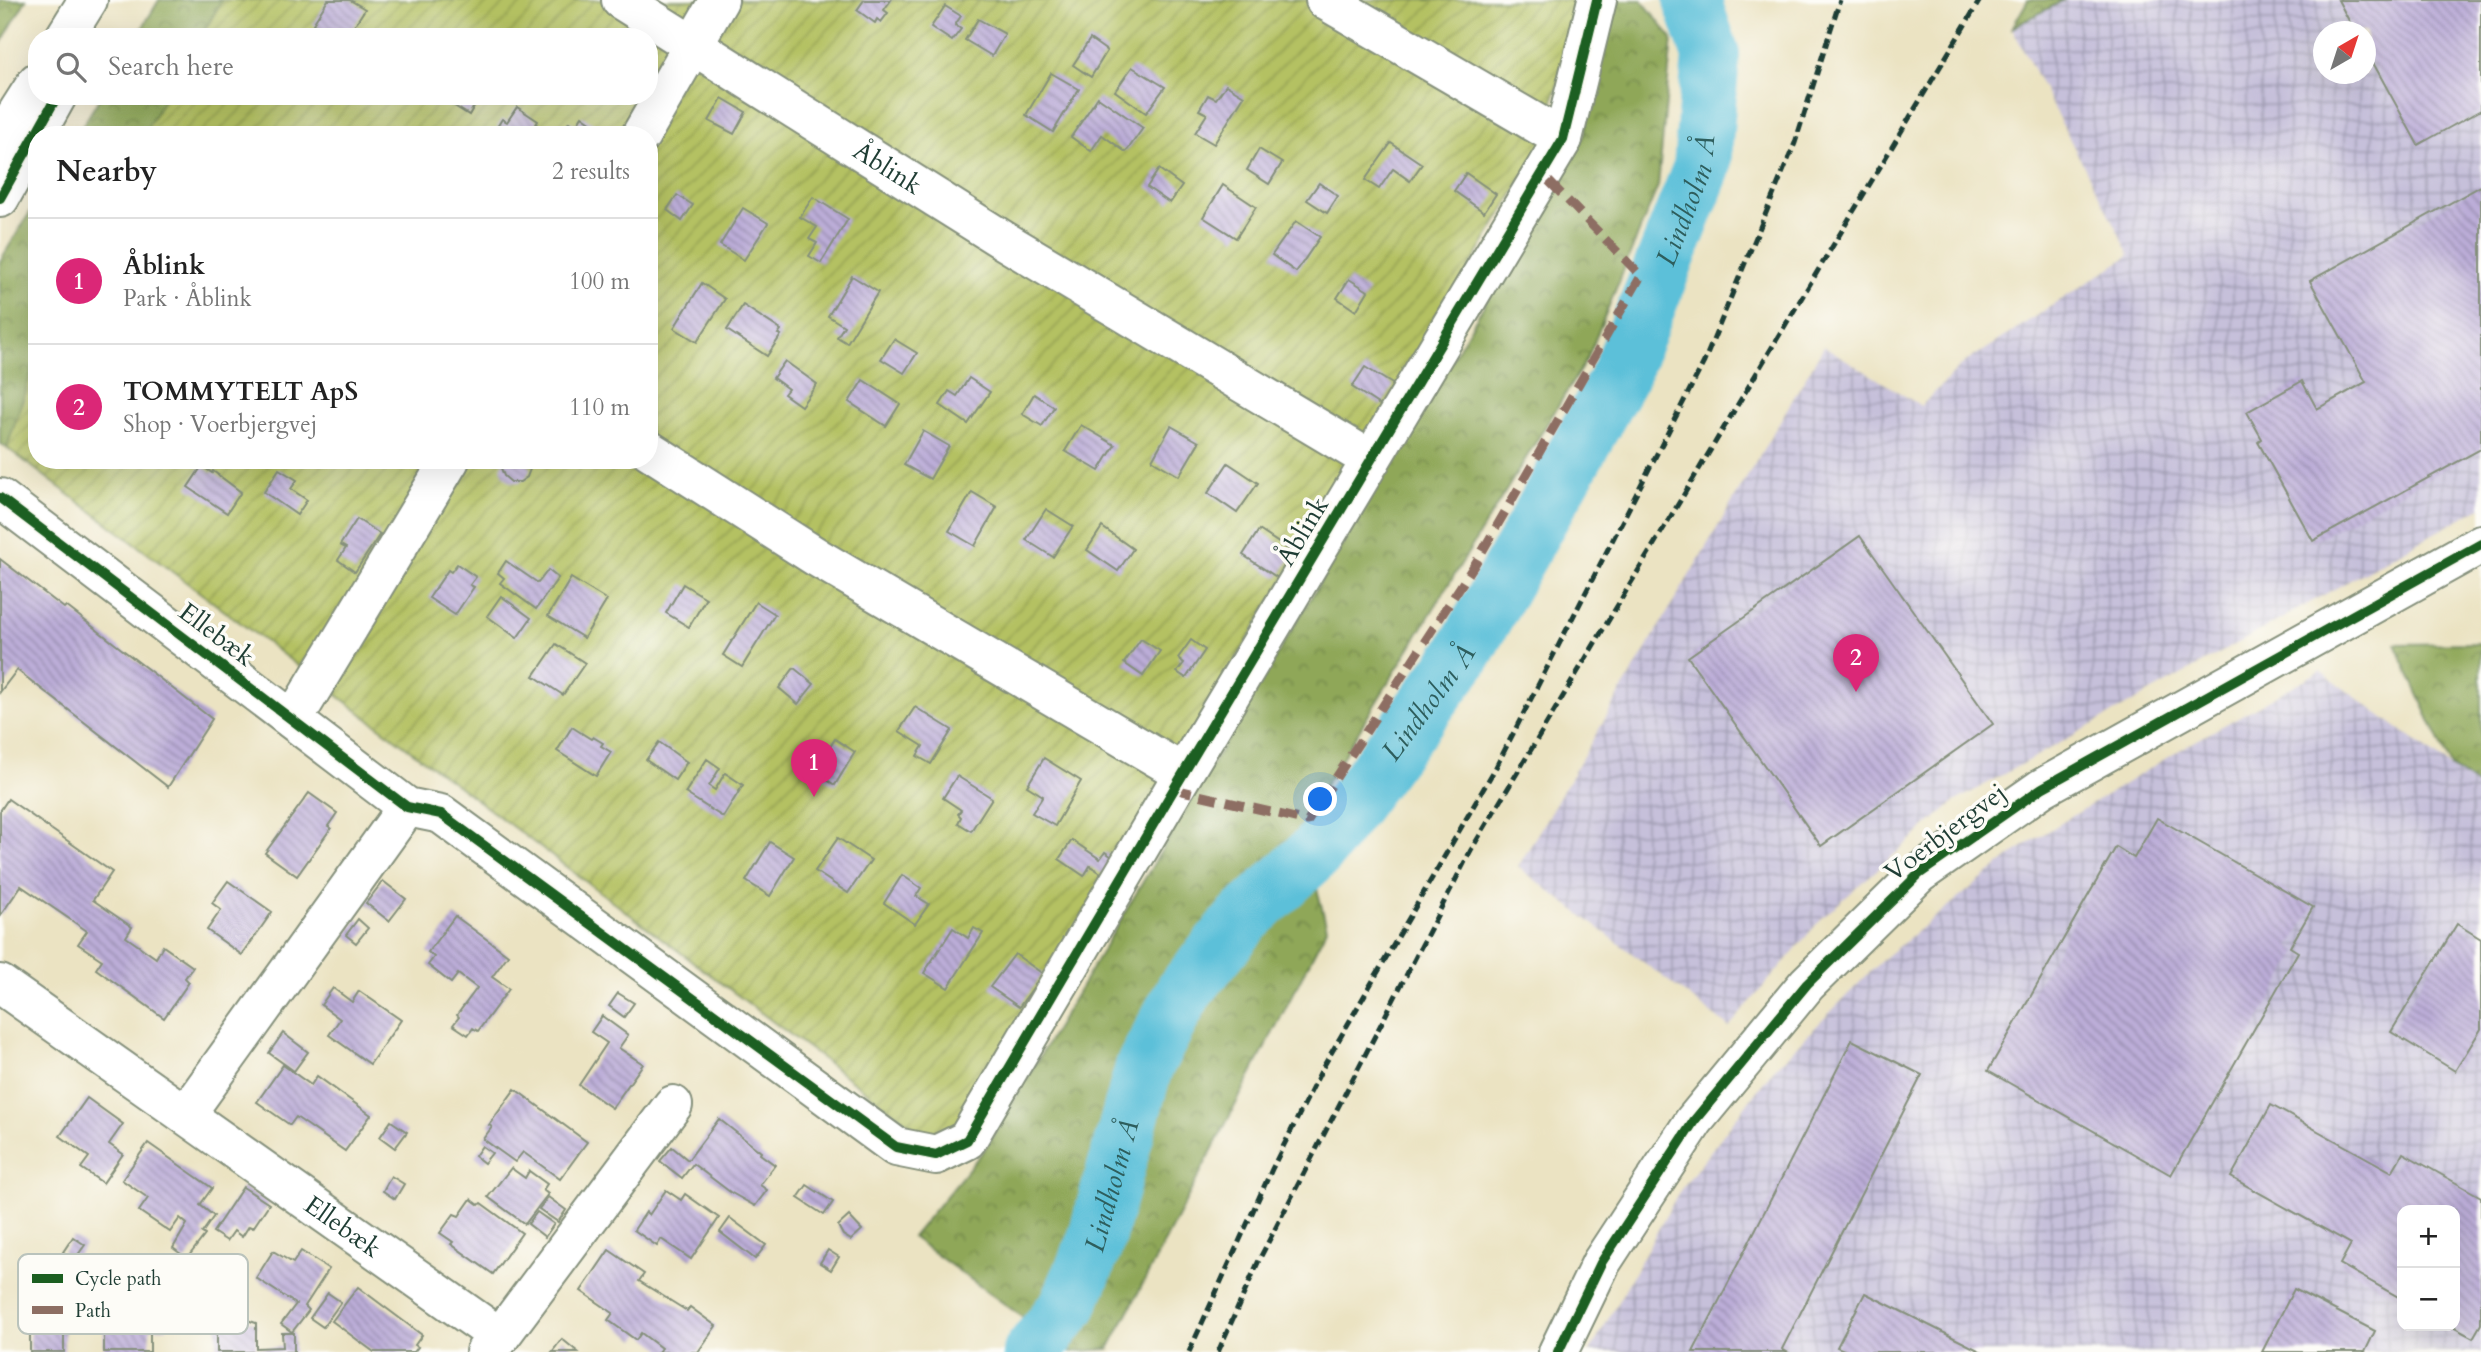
<!DOCTYPE html>
<html lang="en">
<head>
<meta charset="utf-8">
<style>
  body { margin:0; font-family:Cardo,serif; background:#f2f2f2; color:#222 }
  .controls { position:absolute; right:21px; bottom:21px; display:grid; overflow:hidden; border-radius:14px; box-shadow:0 7px 28px #0002 }
  .controls button { width:63px; height:63px; display:grid; place-items:center; padding:0; border:0; border-bottom:2px solid #e0e0e0; background:#fff; color:#222; font:35px sans-serif }
  .compass { position:absolute; left:2313px; top:21px; width:63px; height:63px; border-radius:50%; background:#fff; box-shadow:0 7px 28px #0002; rotate:39deg }
  .you { position:absolute; left:1321px; top:800px; width:24px; height:24px; margin:-18px; border:5px solid #fff; border-radius:50%; background:#1a73e8; box-shadow:0 0 0 10px #1a73e833 }
  .badge { display:grid; place-items:center; width:46px; height:46px; border-radius:50%; background:#db2777; color:#fff; font-size:23px; font-weight:700 }
  .pin { position:absolute; translate:-50% -58px; filter:drop-shadow(0 2px 4px #0008) }
  .pin::after { content:''; position:absolute; top:37px; width:24px; height:21px; background:inherit; clip-path:polygon(0 0,100% 0,50% 100%) }
  .list { margin:0; padding:0; list-style:none }
  h2 { display:flex; justify-content:space-between; align-items:center; height:91px; margin:0; padding:0 28px; font-size:30px }
  h2 small { font-size:23px; font-weight:400; color:#767676 }
  .list li { display:grid; grid-template-columns:46px 1fr auto; gap:21px; align-items:center; box-sizing:border-box; height:126px; padding:0 28px; border-top:2px solid #e0e0e0 }
  .list b { display:block; font-size:26px; white-space:nowrap }
  .list p { margin:0; font-size:23px; white-space:nowrap; color:#767676 }
  .list em { font-size:23px; font-style:normal; color:#767676 }
  .icon { flex:none; width:38px; height:38px; fill:none; stroke:currentColor; stroke-width:2; stroke-linecap:round; stroke-linejoin:round }
  .map { position:relative; flex:none; width:2481px; height:1352px; overflow:hidden }
  .search { position:absolute; background:#fff; box-shadow:0 7px 28px #0002; left:28px; top:28px; width:630px; height:77px; display:flex; align-items:center; gap:18px; box-sizing:border-box; padding:0 24px; border-radius:28px; color:#767676; font-size:26px }
  .panel { position:absolute; background:#fff; box-shadow:0 7px 28px #0002; left:28px; top:126px; width:630px; height:343px; border-radius:28px }
  .map>svg:first-child { display:block }
  .industrial { fill:url(#industrial-grid); fill-rule:evenodd }
  .forest { fill:url(#forest-crowns); stroke:#577246; stroke-width:2 }
  .garden { fill:url(#garden-furrows); stroke:#6a7f4b; stroke-width:2 }
  .lines { fill:none; stroke-linecap:round; stroke-linejoin:round }
  .river { stroke:#5bc0d9; stroke-width:58 }
  .building { fill:url(#building-back-hatch) }
  .street-casing { stroke:#85907b; stroke-width:42 }
  .secondary-casing { stroke:#85907b; stroke-width:42 }
  .primary-casing { stroke:#85907b; stroke-width:42 }
  .street { stroke:#fff; stroke-width:38 }
  .secondary { stroke:#fff; stroke-width:38 }
  .primary { stroke:#fff; stroke-width:38 }
  .rail { stroke:#1f3d34; stroke-width:5; stroke-dasharray:10 5; stroke-linecap:butt }
  .quiet { stroke:#8d6e63; stroke-width:9; stroke-dasharray:18 9; stroke-linecap:butt }
  .cycleway-casing { stroke:#fdfcf7; stroke-width:15 }
  .cycleway { stroke:#1b5e20; stroke-width:10 }
  .labels { text-anchor:middle; stroke-width:7; stroke-linejoin:round; paint-order:stroke }
  .street-label { font-size:26px; fill:#1f3d34; stroke:#fdfcf7 }
  .water-label { font-size:28px; font-style:italic; fill:#2e5e5d; stroke:#fdfcf7 }
  .key { fill:#fdfcf7; stroke:#bac3bc; stroke-width:2 }
  .key-label { font-size:19px; fill:#1f3d34 }
</style>
</head>
<body>
<div class="map">
<svg width="2481" height="1352" viewBox="0 0 2481 1352">
  <defs>
    <pattern id="industrial-grid" width="8" height="8" patternUnits="userSpaceOnUse" patternTransform="scale(1.75)"><rect width="8" height="8" fill="#c6c0da"/><path d="M0 4h8M4 0v8" fill="none" stroke="#a09db2"/></pattern>
    <pattern id="forest-crowns" width="20" height="18" patternUnits="userSpaceOnUse" patternTransform="scale(1.75)"><rect width="20" height="18" fill="#8fa758"/><path d="M2 6a3 3 0 1 1 6 0M12 15a3 3 0 1 1 6 0" fill="none" stroke="#74894a"/></pattern>
    <pattern id="garden-furrows" width="10" height="10" patternUnits="userSpaceOnUse" patternTransform="scale(1.75)"><rect width="10" height="10" fill="#b4c162"/><path d="M-1 1l2-2M0 10L10 0M9 11l2-2" fill="none" stroke="#929e52"/></pattern>
    <pattern id="building-back-hatch" width="6" height="6" patternUnits="userSpaceOnUse" patternTransform="scale(1.75)"><rect width="6" height="6" fill="#bcadd8"/><path d="M-1 5l2 2M0 0l6 6M5-1l2 2" fill="none" stroke="#988eb0"/></pattern>
  </defs>
  <rect width="100%" height="100%" fill="#fdfcf7"/>
  <filter id="ink" filterUnits="userSpaceOnUse"><feTurbulence type="fractalNoise" baseFrequency=".0143" numOctaves="2"/><feDisplacementMap in="SourceGraphic" scale="14" xChannelSelector="R" yChannelSelector="G"/><feConvolveMatrix kernelMatrix="1 2 1 2 8 2 1 2 1" color-interpolation-filters="sRGB"/></filter>
  <filter id="wash" filterUnits="userSpaceOnUse"><feTurbulence type="fractalNoise" baseFrequency=".00686" numOctaves="4" result="noise"/><feDisplacementMap in="SourceGraphic" scale="28" xChannelSelector="R" yChannelSelector="G"/><feGaussianBlur stdDeviation="1.57" result="paint"/><feColorMatrix in="noise" values="0 0 0 0 0 0 0 0 0 0 0 0 0 0 0 0 0 1.4 0 .05"/><feComposite in="paint" operator="in"/></filter>
  <g filter="url(#wash)">
    <rect width="100%" height="100%" fill="#ebe3c2"/>
    <g class="industrial">
      <path d="M2064 0H2481V507L1954 802 1821 919 1729 1027 1518 867 1824 346 1921 406 1964 363 2130 255 2012 28ZM2324 32H2366V74H2324Z"/>
      <path d="M2320 671 2481 789V1352H1590L1679 1192 1773 1070 1885 957 2021 848 2176 752ZM2402 1210H2455V1326H2402Z"/>
    </g>
    <g class="forest">
      <path d="M0 0H26L0 45Z"/>
      <path d="M159 0H222L201 37H137Z"/>
      <path d="M1613 0H1642L1672 39 1658 186 1588 357 1301 825 1327 928 1109 1349 1071 1352 912 1237 985 1149 1584 136Z"/>
      <path d="M2028 0H2064L2012 28Z"/>
      <path d="M101 96H166L143 135H77Z"/>
      <path d="M37 201V356L7 448 0 443V261Z"/>
      <path d="M2481 643V789L2452 768 2395 644Z"/>
    </g>
    <path class="garden" d="M222 0H1580L1540 149 953 1134 940 1138 923 1134 7 448 37 356V460H649V135H143L166 96H649V37H201Z"/>
    <g class="lines">
      <path class="river" id="s1" d="M1032 1352 1068 1306 1095 1243 1144 1067 1184 991 1243 919 1317 851 1461 658 1620 375 1702 167 1711 55 1692 0"/>
    </g>
    <g id="blocks">
      <g class="building">
        <path d="M328 0H350L365 9 347 37H332L313 24Z"/>
        <path d="M864 0H891L884 10 888 13 881 22 877 19 875 23 857 10Z"/>
        <path d="M2338 0H2481V110L2418 145 2366 50V32H2355Z"/>
        <path d="M945 6 961 16 955 25 961 29 952 41 931 27Z"/>
        <path d="M978 19 1005 34 992 56 965 40Z"/>
        <path d="M1090 39 1107 51 1091 77 1073 65Z"/>
        <path d="M1132 67 1165 87 1146 113 1115 91Z"/>
        <path d="M1051 73 1079 89 1053 132 1026 115Z"/>
        <path d="M1226 85 1244 96 1214 144 1195 133 1207 114 1199 110 1208 95 1216 99Z"/>
        <path d="M452 96H480L469 115 448 102Z"/>
        <path d="M1098 97 1143 128 1126 152 1102 135 1091 151 1071 137Z"/>
        <path d="M722 98 746 112 734 134 709 121Z"/>
        <path d="M517 107 538 121 529 135H507L497 127 502 119 507 122Z"/>
        <path d="M582 116 596 126 590 135H561L569 122 576 126Z"/>
        <path d="M1391 143 1422 164 1410 181 1393 169 1379 189 1365 180Z"/>
        <path d="M1259 149 1282 163 1269 184 1247 170Z"/>
        <path d="M1159 169 1182 186 1170 203 1147 187Z"/>
        <path d="M1466 173 1496 194 1484 212 1454 191Z"/>
        <path d="M1319 183 1338 196 1327 213 1307 200Z"/>
        <path d="M1223 185 1256 207 1236 238 1203 217Z"/>
        <path d="M2481 186V449L2313 541 2258 442 2262 439 2247 412 2302 381 2317 409 2366 382 2310 281Z"/>
        <path d="M677 195 693 205 682 221 667 210Z"/>
        <path d="M813 197 848 219 821 263 809 256 817 243 809 239 817 227 800 217Z"/>
        <path d="M743 208 768 223 744 260 720 245Z"/>
        <path d="M1296 221 1320 237 1296 272 1272 255Z"/>
        <path d="M852 276 878 292 847 343 837 337 844 326 828 316Z"/>
        <path d="M1349 279 1368 291 1356 311 1337 298Z"/>
        <path d="M702 283 725 299 697 342 674 328Z"/>
        <path d="M743 305 781 330 778 334 781 335 767 356 727 330Z"/>
        <path d="M894 339 917 353 904 373 881 359Z"/>
        <path d="M785 361 817 384 801 406 784 394 788 389 773 378Z"/>
        <path d="M1365 367 1394 385 1381 406 1352 387Z"/>
        <path d="M969 378 990 392 968 424 940 405 949 391 957 396Z"/>
        <path d="M863 380 900 404 886 426 849 402Z"/>
        <path d="M1034 394 1054 407 1042 426 1022 414Z"/>
        <path d="M1081 425 1115 445 1099 471 1065 451Z"/>
        <path d="M1171 426 1199 442 1179 476 1152 460Z"/>
        <path d="M923 431 949 446 930 479 904 465Z"/>
        <path d="M504 460H527L530 469 527 477 520 482H511L504 476 501 468Z"/>
        <path d="M1228 463 1258 483 1237 513 1208 493Z"/>
        <path d="M202 466 212 473 213 471 241 492 227 513 188 487Z"/>
        <path d="M279 469 297 480 291 489 307 500 297 515 264 492Z"/>
        <path d="M972 492 997 507 975 546 949 531Z"/>
        <path d="M1046 509 1073 526 1053 557 1026 540Z"/>
        <path d="M357 519 380 534 355 572 338 560 346 548 340 545Z"/>
        <path d="M1102 527 1133 549 1118 571 1087 550Z"/>
        <path d="M1259 530 1294 553 1278 578 1243 555Z"/>
        <path d="M1860 536 1993 724 1821 846 1688 657Z"/>
        <path d="M0 559 64 608 66 606 212 719 168 787 17 670 0 692Z"/>
        <path d="M506 561 538 583 548 570 558 578 536 609 500 583 504 578 498 573Z"/>
        <path d="M457 564 476 577 470 585 474 587 455 615 429 598 448 570 451 572Z"/>
        <path d="M571 578 607 600 584 638 548 616Z"/>
        <path d="M683 584 706 598 689 627 666 613Z"/>
        <path d="M501 596 531 618 517 638 487 616Z"/>
        <path d="M756 602 775 614 742 667 723 655Z"/>
        <path d="M1141 639 1160 651 1143 676 1124 663Z"/>
        <path d="M1191 640 1205 650 1186 678 1177 672 1184 663 1178 658Z"/>
        <path d="M556 644 585 663 563 695 534 676Z"/>
        <path d="M794 668 814 684 798 704 779 688Z"/>
        <path d="M915 707 952 730 931 764 917 756 923 746 899 731Z"/>
        <path d="M572 727 591 739 593 737 603 743 601 746 611 752 596 776 557 751Z"/>
        <path d="M835 739 855 752 835 785 814 772Z"/>
        <path d="M659 742 687 762 675 780 646 760Z"/>
        <path d="M1044 758 1081 781 1055 826 1032 813 1043 796 1027 786Z"/>
        <path d="M707 759 720 768 709 786 715 790 725 773 743 785 723 817 685 793Z"/>
        <path d="M957 776 992 798 971 831 958 823 961 817 958 814 961 810 943 798Z"/>
        <path d="M309 793 337 813 328 826 331 828 297 876 265 853Z"/>
        <path d="M8 799 112 872 93 900 132 927 126 937 156 958 163 946 193 967 185 978 189 982 164 1018 96 969 102 960 78 944 87 931 21 886 0 916V811Z"/>
        <path d="M2157 818 2313 907 2290 947 2298 952 2171 1175 1988 1071 2116 847 2134 858Z"/>
        <path d="M838 838 871 860 848 893 815 871Z"/>
        <path d="M1072 840 1100 859 1105 852 1115 859 1104 875 1090 866 1084 876 1059 859Z"/>
        <path d="M770 842 794 857 770 896 746 881Z"/>
        <path d="M902 875 921 888 916 896 929 904 915 924 884 903Z"/>
        <path d="M228 881 272 912 242 955 207 930 221 910 212 903Z"/>
        <path d="M383 881 406 899 389 921 366 903Z"/>
        <path d="M455 916 508 955 492 977 509 989 478 1031 473 1028 468 1035 453 1025 459 1017 457 1015 477 988 458 974 451 983 428 965 434 957 428 952Z"/>
        <path d="M358 919 368 928 356 943 346 935Z"/>
        <path d="M2457 924 2481 939V1029L2455 1071 2391 1032Z"/>
        <path d="M953 928 968 938 974 928 983 933 948 988 924 973Z"/>
        <path d="M1015 954 1043 974 1019 1007 990 987Z"/>
        <path d="M333 988 352 1002 359 991 401 1020 370 1064 329 1035 340 1019 321 1005Z"/>
        <path d="M618 993 634 1003 624 1017 609 1006Z"/>
        <path d="M602 1016 628 1035 619 1048 643 1064 612 1108 579 1085 607 1043 591 1032Z"/>
        <path d="M283 1033 308 1052 294 1071 269 1053Z"/>
        <path d="M1852 1040 1922 1075 1782 1349 1787 1352H1693Z"/>
        <path d="M283 1065 311 1085 317 1076 371 1115 345 1151 296 1117 290 1125 257 1102Z"/>
        <path d="M515 1089 587 1142 560 1179 523 1152 515 1162 483 1139 492 1127 489 1125Z"/>
        <path d="M87 1098 123 1124 109 1144 123 1154 103 1183 81 1168 89 1157 60 1136Z"/>
        <path d="M2271 1105 2392 1172 2403 1153 2481 1197V1324L2473 1338 2451 1326H2455V1210H2402V1299L2340 1264 2351 1244 2231 1177Z"/>
        <path d="M719 1119 761 1152 760 1154 775 1165 760 1185 767 1190 755 1206 730 1192 693 1164 682 1178 660 1161 672 1147 688 1160Z"/>
        <path d="M391 1121 407 1132 395 1148 380 1137Z"/>
        <path d="M148 1143 212 1188 200 1205 214 1216 202 1233 205 1235 185 1261 178 1257 181 1254 173 1248 187 1224 180 1218 170 1232 139 1211 148 1198 122 1180Z"/>
        <path d="M482 1146 492 1153 484 1163 475 1156Z"/>
        <path d="M511 1168 525 1178 529 1171 547 1184 543 1190 548 1194 525 1224 488 1197Z"/>
        <path d="M391 1176 404 1184 395 1199 383 1191Z"/>
        <path d="M807 1185 833 1202 824 1215 798 1198Z"/>
        <path d="M243 1187 269 1204 253 1228 249 1226 242 1237 234 1231 227 1241 213 1232Z"/>
        <path d="M666 1190 681 1200 685 1194 719 1218 691 1259 661 1239 657 1246 634 1230 646 1212 649 1215Z"/>
        <path d="M548 1197 566 1210 558 1222 539 1209Z"/>
        <path d="M471 1199 479 1205 481 1203 522 1233 493 1274 451 1244 453 1242 440 1233 454 1214 459 1216Z"/>
        <path d="M537 1212 554 1224 545 1237 528 1224Z"/>
        <path d="M849 1216 862 1230 851 1240 843 1235 838 1226Z"/>
        <path d="M730 1218 766 1245 755 1259 720 1232Z"/>
        <path d="M73 1237 85 1245 74 1260 63 1252Z"/>
        <path d="M609 1250 644 1274 639 1281 687 1311 690 1307 716 1326 698 1352H658L661 1348 641 1333 636 1340 608 1320 613 1313 581 1291Z"/>
        <path d="M828 1250 839 1257 831 1270 820 1263Z"/>
        <path d="M273 1251 293 1263 301 1251 329 1269 305 1306 309 1310 292 1332 281 1324 296 1304 256 1278Z"/>
        <path d="M358 1287 422 1335 415 1345 418 1347 414 1352H374L332 1321Z"/>
        <path d="M2294 1289 2375 1331 2365 1352H2262Z"/>
        <path d="M142 1291H167V1328H150V1352H104V1315H142Z"/>
        <path d="M328 1293 341 1302 323 1327 310 1318Z"/>
        <path d="M1865 1293 1982 1352H1848L1837 1347Z"/>
        <path d="M217 1310 256 1323V1348L283 1347 282 1333H294V1352H217Z"/>
        <rect x="30" y="1324" width="34" height="28"/>
        <path d="M562 1339 578 1352H552Z"/>
      </g>
    </g>
  </g>
  <g filter="url(#ink)">
    <use href="#blocks" fill-opacity="0" stroke="#85907b" stroke-width="2"/>
    <g class="lines">
      <g class="street-casing">
        <g id="street">
          <path id="s2" d="M621 0 1003 240 1371 460"/>
          <path d="M1325 0 1563 139"/>
          <path d="M641 135 719 0"/>
          <path d="M649 450 818 558 1183 773"/>
          <path d="M0 498 407 807 441 814 896 1147 936 1155 967 1140 1174 789 1563 139 1597 0"/>
          <path d="M293 720 450 460"/>
          <path id="s3" d="M0 984 500 1337"/>
          <path d="M186 1114 407 807"/>
          <path d="M485 1352 500 1337 673 1105"/>
        </g>
      </g>
      <g class="secondary-casing">
        <path id="secondary" d="M1558 1352 1601 1263 1694 1121 1807 984 1919 874 2042 788 2481 544"/>
      </g>
      <g class="primary-casing">
        <g id="primary">
          <path d="M65 37 88 0"/>
          <path d="M0 140 37 82"/>
          <path d="M0 198 57 96"/>
        </g>
      </g>
      <use href="#street" class="street"/>
      <use href="#secondary" class="secondary"/>
      <use href="#primary" class="primary"/>
      <g class="rail">
        <path d="M1189 1352 1272 1169 1322 1069 1496 767 1704 362 1795 143 1840 0"/>
        <path d="M1218 1352 1260 1258 1471 850 1980 0"/>
      </g>
      <path class="quiet" d="M1174 789 1308 821 1475 564 1641 276 1542 174"/>
      <g class="cycleway-casing">
        <g id="cycleway">
          <path d="M0 198 57 96"/>
          <path d="M0 498 407 807 441 814 896 1147 936 1155 967 1140 1174 789 1563 139 1597 0"/>
          <path d="M1558 1352 1601 1263 1694 1121 1807 984 1919 874 2042 788 2481 544"/>
        </g>
      </g>
      <use href="#cycleway" class="cycleway"/>
    </g>
  </g>
  <g class="labels">
    <g class="street-label">
      <text dy="9" stroke="none"><textPath href="#s2" startOffset="315">Åblink</textPath></text>
      <text transform="translate(1302 531) rotate(-59)" y="9">Åblink</text>
      <text transform="translate(217 634) rotate(37)" y="9">Ellebæk</text>
      <text transform="translate(1945 832) rotate(-37)" y="9">Voerbjergvej</text>
      <text dy="9" stroke="none"><textPath href="#s3" startOffset="420">Ellebæk</textPath></text>
    </g>
    <g class="water-label">
      <text dy="10" stroke="none"><textPath href="#s1" startOffset="1342">Lindholm Å</textPath></text>
      <text dy="10" stroke="none"><textPath href="#s1" startOffset="775">Lindholm Å</textPath></text>
      <text dy="10" stroke="none"><textPath href="#s1" startOffset="187">Lindholm Å</textPath></text>
    </g>
  </g>
  <rect x="18" y="1254" width="230" height="80" rx="10" class="key"/>
  <rect x="32" y="1274" width="31" height="9" fill="#1b5e20"/>
  <rect x="32" y="1306" width="31" height="8" fill="#8d6e63"/>
  <g class="key-label">
    <text x="75" y="1285">Cycle path</text>
    <text x="75" y="1317">Path</text>
  </g>
</svg>
<div class="controls">
<button>+</button>
<button>−</button>
</div>
<svg class="compass" viewBox="-18 -18 36 36"><path d="M0-13l5 13h-10z" fill="#e53935"/><path d="M0 13l5-13h-10z" fill="#767676"/></svg>
<div class="you"></div>
<div class="pin badge" style="left:814px;top:797px">1</div>
<div class="pin badge" style="left:1856px;top:692px">2</div>
<div class="search"><svg class="icon" aria-label="search" viewBox="0 0 24 24"><circle cx="10" cy="10" r="6"/><path d="M15 15l6 6"/></svg>Search here</div>
<section class="panel">
<h2>Nearby<small>2 results</small></h2>
<ul class="list">
<li><span class="badge">1</span><div><b>Åblink</b><p>Park · Åblink</p></div><em>100 m</em></li>
<li><span class="badge">2</span><div><b>TOMMYTELT ApS</b><p>Shop · Voerbjergvej</p></div><em>110 m</em></li>
</ul>
</section>
</div>
</body>
</html>
